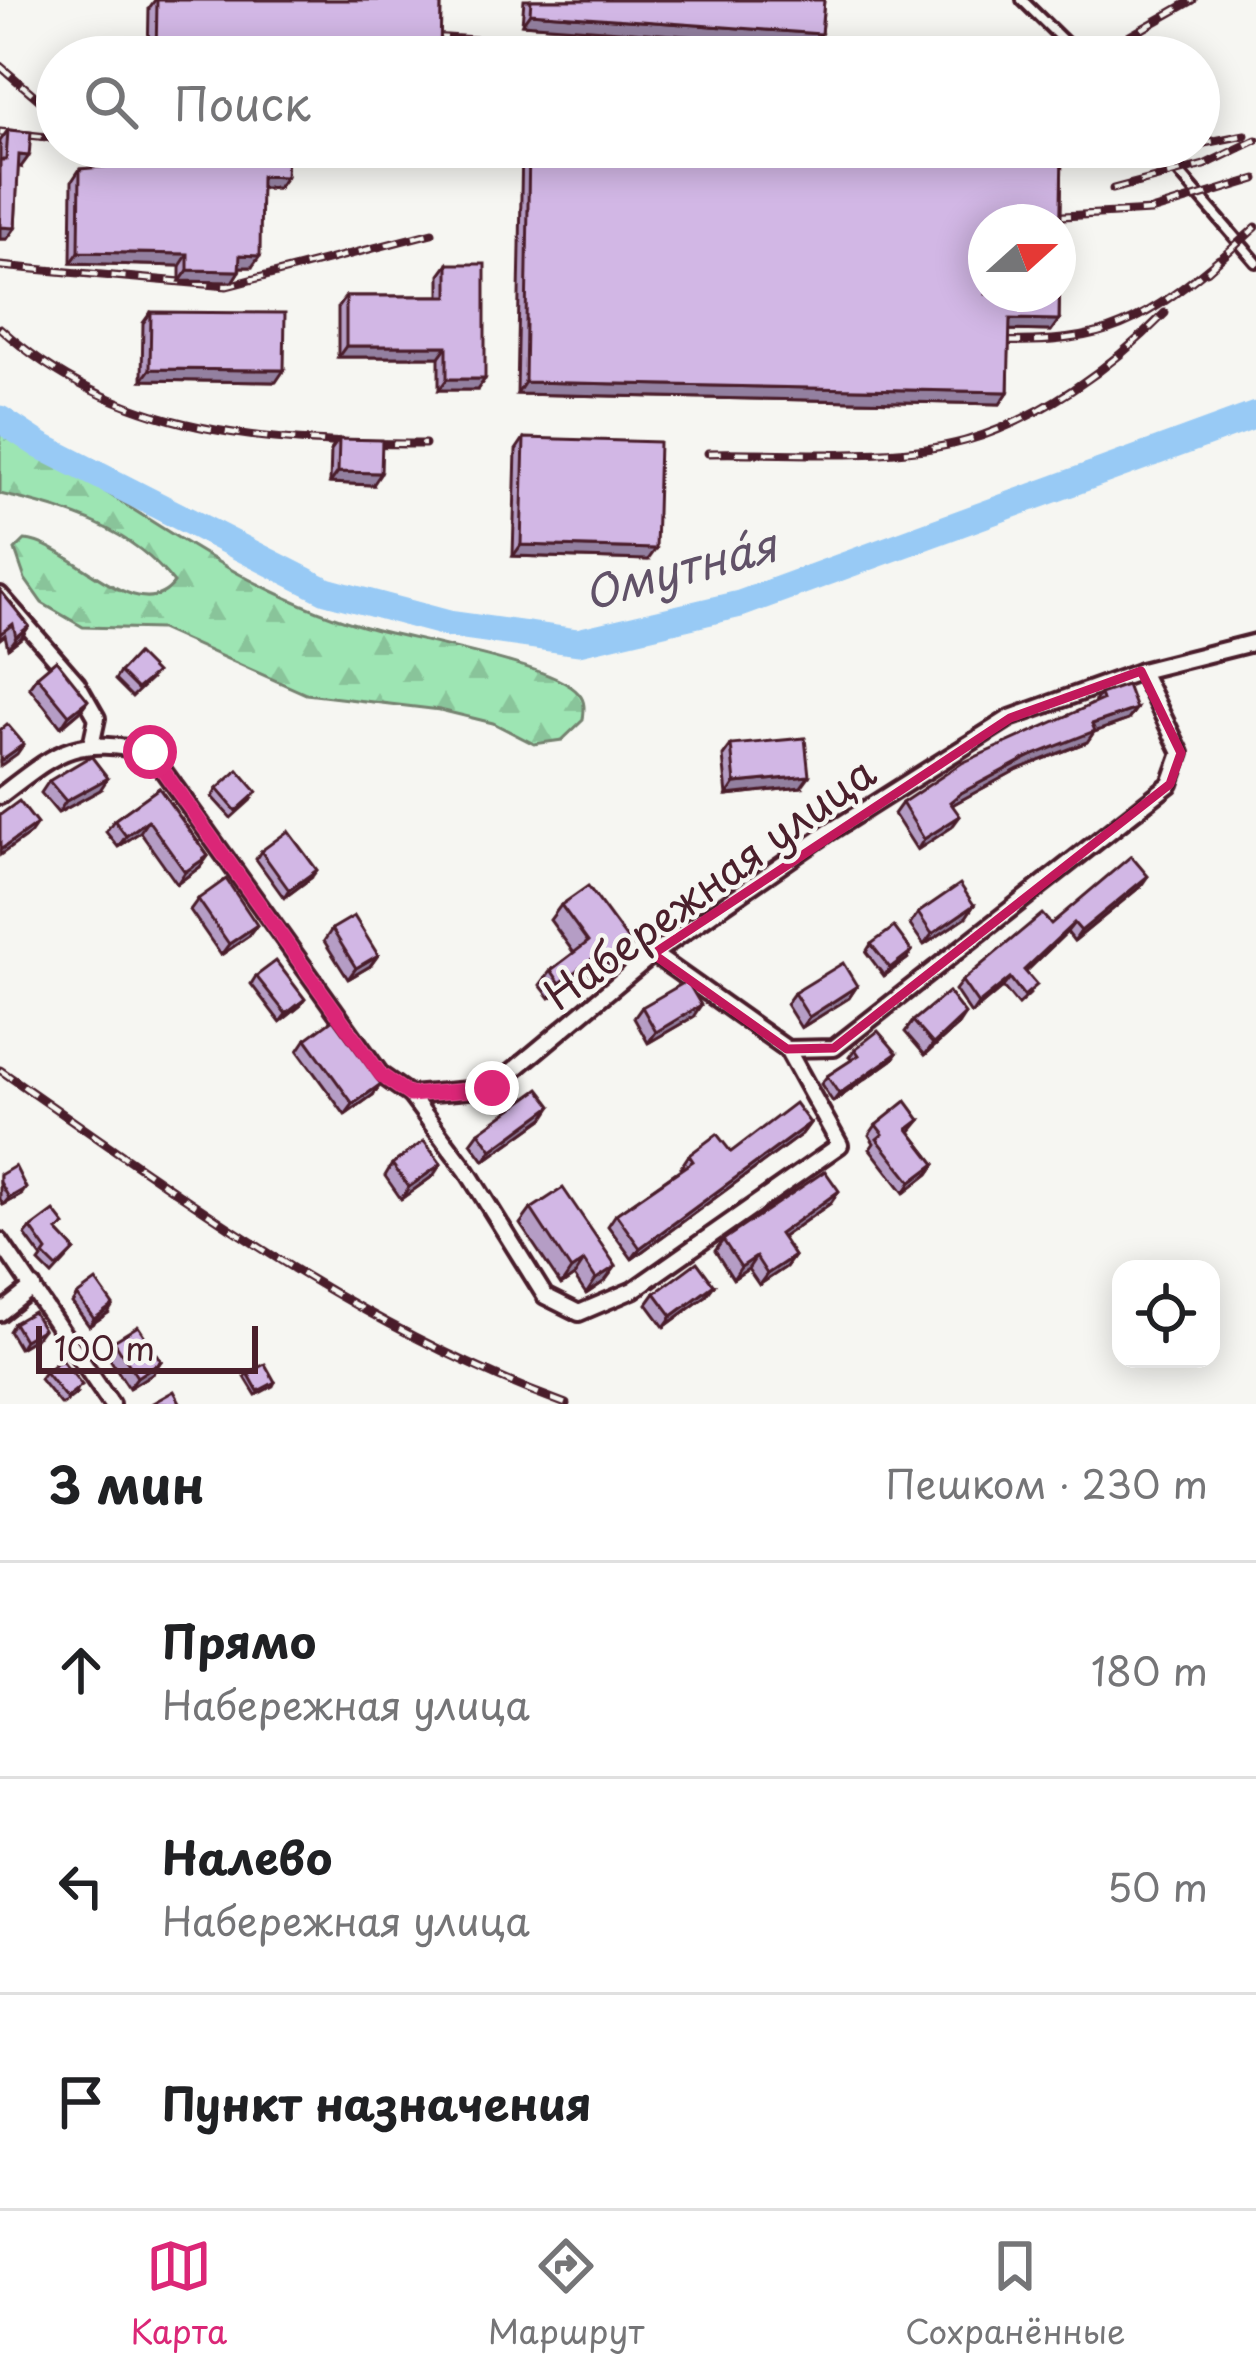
<!DOCTYPE html>
<html lang="ru">
<head>
<meta charset="utf-8">
<style>
  body { margin:0; font-family:"Playpen Sans",sans-serif; background:#f2f2f2; color:#202124 }
  .controls { position:absolute; right:36px; bottom:36px; display:grid; overflow:hidden; border-radius:24px; box-shadow:0 6px 30px #0003 }
  .controls button { width:108px; height:108px; display:grid; place-items:center; padding:0; border:0; border-bottom:3px solid #e0e0e0; background:#fff; color:#202124; font:60px sans-serif }
  .compass { position:absolute; left:968px; top:204px; width:108px; height:108px; border-radius:50%; background:#fff; box-shadow:0 6px 30px #0003; rotate:69deg }
  .scale { position:absolute; left:36px; bottom:30px; width:222px; box-sizing:border-box; padding-left:12px; border:6px solid #4a1f2b; border-top:0; font-size:33px; line-height:42px; white-space:nowrap; color:#4a1f2b; -webkit-text-stroke:9px #f6f6f2; paint-order:stroke }
  .stop { position:absolute; width:36px; height:36px; margin:-27px; border:9px solid #db2777; border-radius:50%; background:#fff }
  .stop.end { background:#db2777; border-color:#fff; box-shadow:0 3px 12px #0008 }
  .list { margin:0; padding:0; list-style:none }
  h2 { display:flex; justify-content:space-between; align-items:center; height:156px; margin:0; padding:0 48px; font-size:51px }
  h2 small { font-size:39px; font-weight:400; color:#757577 }
  .list li { display:grid; grid-template-columns:78px 1fr auto; gap:36px; align-items:center; box-sizing:border-box; height:216px; padding:0 48px; border-top:3px solid #e0e0e0 }
  .list b { display:block; font-size:45px; white-space:nowrap }
  .list p { margin:0; font-size:39px; white-space:nowrap; color:#757577 }
  .list em { font-size:39px; font-style:normal; color:#757577 }
  .icon { flex:none; width:66px; height:66px; fill:none; stroke:currentColor; stroke-width:2; stroke-linecap:round; stroke-linejoin:round }
  .map { position:relative; flex:none; width:1256px; height:1404px; overflow:hidden }
  .search { position:absolute; background:#fff; box-shadow:0 6px 30px #0003; left:36px; right:36px; top:36px; height:132px; display:flex; align-items:center; gap:30px; box-sizing:border-box; padding:0 42px; border-radius:66px; color:#757577; font-size:45px }
  .sheet { height:804px; background:#fff }
  nav { display:flex; justify-content:space-around; align-items:center; box-sizing:border-box; height:168px; border-top:3px solid #e0e0e0; background:#fff; font-size:33px; color:#757577 }
  nav a { display:grid; justify-items:center; gap:6px }
  nav .on { color:#db2777 }
  .map>svg:first-child { display:block }
  .forest { fill:url(#forest-firs); stroke:#74826f; stroke-width:3 }
  .lines { fill:none; stroke-linecap:round; stroke-linejoin:round }
  .river { stroke:#98caf5; stroke-width:27 }
  .service-casing { stroke:#4a1f2b; stroke-width:16 }
  .minor-casing { stroke:#4a1f2b; stroke-width:22 }
  .service { stroke:#f6f6f2; stroke-width:8 }
  .minor { stroke:#f6f6f2; stroke-width:14 }
  .rail-casing { stroke:#4a1f2b; stroke-width:9 }
  .rail { stroke:#f6f6f2; stroke-width:4.5; stroke-dasharray:14; stroke-linecap:butt }
  .wall { fill:#b59dc5; stroke:#4a1f2b; stroke-width:3 }
  .shaded-wall { fill:#9380a0; stroke:#4a1f2b; stroke-width:3 }
  .building { fill:#d2b7e5; stroke:#4a1f2b; stroke-width:3; fill-rule:evenodd }
  .route { stroke:#db2777; stroke-width:15 }
  .marked { fill:none; stroke:#c2185b; stroke-width:9; stroke-linejoin:round }
  .labels { text-anchor:middle; stroke-width:9; stroke-linejoin:round; paint-order:stroke }
  .street-label { font-size:42px; fill:#4a1f2b; stroke:#f6f6f2 }
  .water-label { font-size:45px; font-style:italic; fill:#615268; stroke:#f6f6f2 }
</style>
</head>
<body>
<div class="map">
<svg width="1256" height="1404" viewBox="0 0 1256 1404">
  <defs>
    <pattern id="forest-firs" width="22" height="20" patternUnits="userSpaceOnUse" patternTransform="scale(3)"><rect width="22" height="20" fill="#9de5b3"/><path d="M5 1l3.5 6h-7zM16 11l3.5 6h-7z" fill="#89c49a"/></pattern>
  </defs>
  <rect width="100%" height="100%" fill="#f6f6f2"/>
  <filter id="ink" filterUnits="userSpaceOnUse"><feTurbulence type="fractalNoise" baseFrequency=".00833" numOctaves="2"/><feDisplacementMap in="SourceGraphic" scale="24" xChannelSelector="R" yChannelSelector="G"/><feConvolveMatrix kernelMatrix="1 2 1 2 8 2 1 2 1" color-interpolation-filters="sRGB"/></filter>
  <g filter="url(#ink)">
    <path class="forest" d="M0 429C122 493 227 587 362 626 405 639 556 664 579 694 586 702 584 711 583 720L562 740 534 744 493 723 440 710 306 694 160 629 83 627 42 603 25 579 15 550 25 540C68 542 139 631 174 583 131 528 67 509 0 494Z"/>
    <g class="lines">
      <path class="river" d="M0 419 41 446 326 591 449 624 578 642 740 604 1256 415"/>
      <g class="service-casing">
        <g id="service">
          <path d="M1022 0 1080 57"/>
          <path d="M1157 147 1256 262"/>
        </g>
      </g>
      <g class="minor-casing">
        <g id="minor">
          <path d="M0 595 77 683 97 718 91 746"/>
          <path d="M0 796C60 750 73 736 150 752L381 1075 410 1095 492 1088 653 954 828 833 1010 718 1141 671 1256 642"/>
          <path d="M653 954 787 1049 834 1048 1170 784 1181 753 1141 671"/>
          <path d="M410 1095 467 1171 545 1296 579 1313 633 1290 840 1145 787 1049"/>
          <path d="M0 1241 111 1404"/>
          <path d="M0 1313 33 1287"/>
        </g>
      </g>
      <use href="#service" class="service"/>
      <use href="#minor" class="minor"/>
      <g class="rail-casing">
        <g id="rail">
          <path d="M405 35 475 40 559 57"/>
          <path d="M1093 57 1193 0"/>
          <path d="M0 66 57 115"/>
          <path d="M0 132 57 138"/>
          <path d="M1199 144 1245 135"/>
          <path d="M233 152 322 147"/>
          <path d="M1113 189 1204 165 1256 140"/>
          <path d="M1028 218 1151 211 1256 179"/>
          <path d="M0 266 227 286 432 233"/>
          <path d="M1207 271 1256 227"/>
          <path d="M0 328C121 438 271 443 425 444"/>
          <path d="M979 341C1094 344 1130 334 1219 259"/>
          <path d="M708 453C787 451 889 462 965 441 1039 420 1111 368 1165 313"/>
          <path d="M0 1070C182 1196 356 1327 566 1404"/>
        </g>
      </g>
      <use href="#rail" class="rail"/>
    </g>
    <g class="wall">
      <path d="M155 0H441L440 57H148L149 8Z"/>
      <path d="M524 0H824L821 34 813 45 522 24Z"/>
      <path d="M8 130 21 167 18 166 15 228 7 239H0V141Z"/>
      <path d="M113 147 286 177 278 188H261L252 267H240L239 271 232 282 180 281V266L71 263 72 181 80 169 106 167V157Z"/>
      <path d="M522 147H1062L1059 320 1051 331 1009 330 1008 392 1000 404 517 394Z"/>
      <path d="M448 264 477 390H439V357H338V307L346 296H440V275Z"/>
      <path d="M151 312 276 382 142 380 143 323Z"/>
      <path d="M524 438 648 560 513 556 516 450Z"/>
      <path d="M339 439 373 485 330 483 331 450Z"/>
      <path d="M0 590 29 626 21 638 8 648 5 635 0 639Z"/>
      <path d="M120 672 150 680 132 697 115 680Z"/>
      <path d="M37 676 80 711 61 727 29 687Z"/>
      <path d="M1100 694 1136 709 1128 720 1094 732 1087 742 1018 769 952 805V827L917 850 894 814 902 803 1094 703Z"/>
      <path d="M731 745 801 787 727 795 723 756Z"/>
      <path d="M49 781 100 790 58 813 41 793Z"/>
      <path d="M159 788 208 856 200 867 177 884 140 832 118 847 106 832 114 820Z"/>
      <path d="M217 789 252 799 231 818 212 797Z"/>
      <path d="M261 851 311 878 284 898 256 859Z"/>
      <path d="M1141 886 1074 941 1067 932 1026 972 1030 994 1018 1005 1003 987 971 1014 955 990 962 981 1051 924Z"/>
      <path d="M198 899 249 936 221 955 190 910Z"/>
      <path d="M561 905 632 946 621 961 594 980 587 970 550 998 540 985 551 970 574 953 550 920Z"/>
      <path d="M974 905 966 917 924 945 910 925 918 913Z"/>
      <path d="M332 929 378 955 370 966 348 979 324 941Z"/>
      <path d="M871 944 907 959 884 976 866 952Z"/>
      <path d="M256 976 300 1006 280 1022 251 984Z"/>
      <path d="M857 986 849 998 801 1028 786 1004 794 993Z"/>
      <path d="M642 1007 693 1017 648 1043 634 1018Z"/>
      <path d="M913 1021 957 1026 925 1055 905 1032Z"/>
      <path d="M306 1039 373 1095 345 1115 298 1051Z"/>
      <path d="M855 1049 897 1053 892 1060 833 1102 821 1084 827 1076 852 1060 849 1057Z"/>
      <path d="M544 1118 484 1161 471 1143 479 1132Z"/>
      <path d="M920 1120 910 1132 935 1164 928 1174 904 1193 870 1149 874 1143 869 1135 876 1125Z"/>
      <path d="M810 1123 802 1134 632 1259 608 1226 616 1214 682 1168 681 1167 689 1155 731 1152Z"/>
      <path d="M392 1164 433 1176 401 1199 385 1176Z"/>
      <path d="M0 1175 21 1195 3 1205 0 1199Z"/>
      <path d="M831 1203 782 1237 794 1256 786 1267 759 1285 748 1269 733 1279 715 1251 723 1240Z"/>
      <path d="M531 1209 605 1281 586 1294 574 1276 561 1285 520 1224Z"/>
      <path d="M31 1228 59 1233 75 1250 52 1275 39 1262 42 1258 25 1235Z"/>
      <path d="M714 1285 706 1296 664 1327 647 1304 655 1293Z"/>
      <path d="M77 1295 108 1313 89 1326 72 1303Z"/>
      <path d="M14 1323 37 1337 19 1348 9 1331Z"/>
      <path d="M114 1341 161 1361 153 1373 129 1388 106 1353Z"/>
      <path d="M45 1372 77 1393 63 1404H60L40 1379Z"/>
      <path d="M248 1373 275 1382 273 1386 256 1395 245 1377Z"/>
    </g>
    <g class="shaded-wall">
      <path d="M530 13 821 34 813 45 522 24Z"/>
      <path d="M19 155 29 156 21 167 11 166Z"/>
      <path d="M261 176 286 177 278 188H254Z"/>
      <path d="M0 227 15 228 7 239H0Z"/>
      <path d="M79 252 188 254 180 266 71 263Z"/>
      <path d="M240 255 260 256 252 267H232Z"/>
      <path d="M188 270 239 271 232 282 180 281Z"/>
      <path d="M1010 319 1059 320 1051 331 1002 330Z"/>
      <path d="M346 346H447L439 357H338Z"/>
      <path d="M150 369 284 370 276 382 142 380Z"/>
      <path d="M447 379H485L477 390H439Z"/>
      <path d="M525 382 1008 392 1000 404 517 394Z"/>
      <path d="M338 472 381 473 373 485 330 483Z"/>
      <path d="M521 545 656 549 648 560 513 556Z"/>
      <path d="M29 626 21 638 8 648 16 637Z"/>
      <path d="M88 700 80 711 61 727 69 715Z"/>
      <path d="M1136 709 1128 720 1094 732 1087 742 1018 769 954 804 943 813 950 802 961 793 1092 724Z"/>
      <path d="M24 744 17 754 0 766V761Z"/>
      <path d="M809 776 801 787 727 795 735 783Z"/>
      <path d="M108 778 100 790 58 813 66 801Z"/>
      <path d="M960 816 952 827 917 850 924 839Z"/>
      <path d="M148 820 140 832 118 847 126 836Z"/>
      <path d="M37 824 30 834 0 855V850Z"/>
      <path d="M208 856 200 867 177 884 185 872Z"/>
      <path d="M317 870 311 878 284 898 289 890Z"/>
      <path d="M1148 876 1141 886 1074 941 1081 931Z"/>
      <path d="M974 905 966 917 924 945 932 934Z"/>
      <path d="M1074 923 1067 932 1018 979 1024 970Z"/>
      <path d="M257 925 249 936 221 955 229 944Z"/>
      <path d="M632 946 621 961 594 980 605 965Z"/>
      <path d="M912 951 907 959 884 976 890 968Z"/>
      <path d="M378 955 370 966 348 979 356 968Z"/>
      <path d="M597 955 587 970 550 998 560 983Z"/>
      <path d="M1010 978 1003 987 971 1014 978 1004Z"/>
      <path d="M857 986 849 998 801 1028 809 1017Z"/>
      <path d="M305 999 300 1006 280 1022 286 1014Z"/>
      <path d="M701 1005 693 1017 648 1043 656 1032Z"/>
      <path d="M965 1014 957 1026 925 1055 933 1044Z"/>
      <path d="M897 1053 892 1060 833 1102 839 1094Z"/>
      <path d="M381 1084 373 1095 345 1115 353 1104Z"/>
      <path d="M552 1106 544 1118 484 1161 492 1150Z"/>
      <path d="M810 1123 802 1134 632 1259 640 1248Z"/>
      <path d="M441 1164 433 1176 401 1199 409 1187Z"/>
      <path d="M935 1164 928 1174 904 1193 911 1182Z"/>
      <path d="M26 1188 21 1195 3 1205 9 1198Z"/>
      <path d="M839 1191 831 1203 771 1245 779 1234Z"/>
      <path d="M794 1256 786 1267 759 1285 767 1274Z"/>
      <path d="M756 1257 748 1269 733 1279 741 1267Z"/>
      <path d="M584 1261 574 1276 561 1285 571 1270Z"/>
      <path d="M616 1266 605 1281 586 1294 596 1279Z"/>
      <path d="M714 1285 706 1296 664 1327 672 1316Z"/>
      <path d="M113 1305 108 1313 89 1326 94 1319Z"/>
      <path d="M43 1329 37 1337 19 1348 24 1340Z"/>
      <path d="M161 1361 153 1373 129 1388 137 1377Z"/>
    </g>
    <g class="building">
      <path d="M157 0H441L440 57H156Z"/>
      <path d="M531 0H824L821 34 530 13Z"/>
      <path d="M8 130 31 132 29 156 19 155 15 228 0 227V160H6Z"/>
      <path d="M114 147 287 154 286 177 261 176 260 256 240 255 239 271 188 270V254L79 252 80 169 114 166Z"/>
      <path d="M529 147H1062L1059 320 1010 319 1008 392 525 382ZM986 222H1058V294H986Z"/>
      <path d="M448 264H485V379H447V346H346V296H448Z"/>
      <path d="M151 312 285 313 284 370 150 369Z"/>
      <path d="M524 438 659 442 656 549 521 545Z"/>
      <path d="M339 439 382 440 381 473 338 472Z"/>
      <path d="M0 590 29 626 16 637 13 624 0 634Z"/>
      <path d="M137 654 156 673 137 689 120 672Z"/>
      <path d="M56 660 88 700 69 715 37 676Z"/>
      <path d="M1127 685 1136 709 1092 724 1095 731 1026 758 961 793 950 802 960 816 924 839 902 803 962 763 1102 700 1100 694Z"/>
      <path d="M7 724 24 744 0 761V730Z"/>
      <path d="M805 738 809 776 735 783 731 745Z"/>
      <path d="M91 756 108 778 66 801 49 781Z"/>
      <path d="M238 770 257 792 236 811 217 789Z"/>
      <path d="M159 788 208 856 185 872 148 820 126 836 114 820Z"/>
      <path d="M19 801 37 824 0 850V815Z"/>
      <path d="M288 831 317 870 289 890 261 851Z"/>
      <path d="M1131 856 1148 876 1081 931 1074 923 1024 970 1037 985 1024 996 1010 978 978 1004 962 981 1042 914 1051 924Z"/>
      <path d="M226 879 257 925 229 944 198 899Z"/>
      <path d="M960 884 974 905 932 934 918 913Z"/>
      <path d="M588 886 632 946 605 965 597 955 560 983 551 970 588 942 561 905Z"/>
      <path d="M354 916 378 955 356 968 332 929Z"/>
      <path d="M894 927 912 951 890 968 871 944Z"/>
      <path d="M276 961 305 999 286 1014 256 976Z"/>
      <path d="M843 963 857 986 809 1017 794 993Z"/>
      <path d="M687 981 701 1005 656 1032 642 1007Z"/>
      <path d="M948 992 965 1014 933 1044 913 1021Z"/>
      <path d="M333 1019 381 1084 353 1104 306 1039Z"/>
      <path d="M878 1031 897 1053 839 1094 827 1076 859 1055 855 1049Z"/>
      <path d="M539 1089 552 1106 492 1150 479 1132Z"/>
      <path d="M906 1101 920 1120 908 1129 935 1164 911 1182 877 1139 883 1134 876 1125Z"/>
      <path d="M795 1103 810 1123 640 1248 616 1214 693 1161 689 1155 717 1134 731 1152Z"/>
      <path d="M424 1141 441 1164 409 1187 392 1164Z"/>
      <path d="M15 1166 26 1188 9 1198 0 1182V1175Z"/>
      <path d="M825 1171 839 1191 779 1234 794 1256 767 1274 756 1257 741 1267 723 1240Z"/>
      <path d="M563 1188 616 1266 596 1279 584 1261 571 1270 531 1209Z"/>
      <path d="M54 1211 65 1225 57 1231 75 1250 57 1268 44 1255 47 1251 31 1228Z"/>
      <path d="M697 1262 714 1285 672 1316 655 1293Z"/>
      <path d="M96 1281 113 1305 94 1319 77 1295Z"/>
      <path d="M33 1312 43 1329 24 1340 14 1323Z"/>
      <path d="M138 1326 161 1361 137 1377 114 1341Z"/>
      <path d="M61 1359 82 1385 66 1398 45 1372Z"/>
      <path d="M265 1364 275 1382 258 1391 248 1373Z"/>
      <path d="M174 1391 181 1404H151Z"/>
    </g>
  </g>
  <g class="lines" filter="url(#ink)">
    <path class="route" d="M150 752 381 1075 410 1095 492 1088"/>
  </g>
  <path class="marked" d="M1141 671 1181 753 1170 784 834 1048 787 1049 653 954 1010 718Z"/>
  <g class="labels">
    <g class="street-label">
      <text transform="translate(710 884) rotate(-36)" y="15">Набережная улица</text>
    </g>
    <g class="water-label">
      <text transform="translate(680 570) rotate(-15)" y="16">Омутна́я</text>
    </g>
  </g>
</svg>
<div class="controls">
<button><svg class="icon" aria-label="locate" viewBox="0 0 24 24"><circle cx="12" cy="12" r="6"/><path d="M12 2v4M12 18v4M2 12h4M18 12h4"/></svg></button>
</div>
<svg class="compass" viewBox="-18 -18 36 36"><path d="M0-13l5 13h-10z" fill="#e53935"/><path d="M0 13l5-13h-10z" fill="#757577"/></svg>
<div class="scale">100 m</div>
<div class="stop" style="left:150px;top:752px"></div>
<div class="stop end" style="left:492px;top:1088px"></div>
<div class="search"><svg class="icon" aria-label="search" viewBox="0 0 24 24"><circle cx="10" cy="10" r="6"/><path d="M15 15l6 6"/></svg>Поиск</div>
</div>
<section class="sheet">
<h2>3 мин<small>Пешком · 230 m</small></h2>
<ul class="list">
<li><svg class="icon" aria-label="ahead" viewBox="0 0 24 24"><path d="M12 20V5M6 11l6-6 6 6"/></svg><div><b>Прямо</b><p>Набережная улица</p></div><em>180 m</em></li>
<li><svg class="icon" aria-label="left" viewBox="0 0 24 24"><path d="M17 20v-9H6M10 6l-5 5 5 5"/></svg><div><b>Налево</b><p>Набережная улица</p></div><em>50 m</em></li>
<li><svg class="icon" aria-label="arrive" viewBox="0 0 24 24"><path d="M6 21V4h12l-3 4 3 4H6"/></svg><div><b>Пункт назначения</b></div></li>
</ul>
</section>
<nav>
<a class="on"><svg class="icon" aria-label="map" viewBox="0 0 24 24"><path d="M3 6l6-2 6 2 6-2v14l-6 2-6-2-6 2zM9 4v14M15 6v14"/></svg>Карта</a>
<a><svg class="icon" aria-label="directions" viewBox="0 0 24 24"><path d="M12 3l9 9-9 9-9-9zM9 14v-3h6M13 9l2 2-2 2"/></svg>Маршрут</a>
<a><svg class="icon" aria-label="saved" viewBox="0 0 24 24"><path d="M7 4h10v16l-5-4-5 4z"/></svg>Сохранённые</a>
</nav>
</body>
</html>
